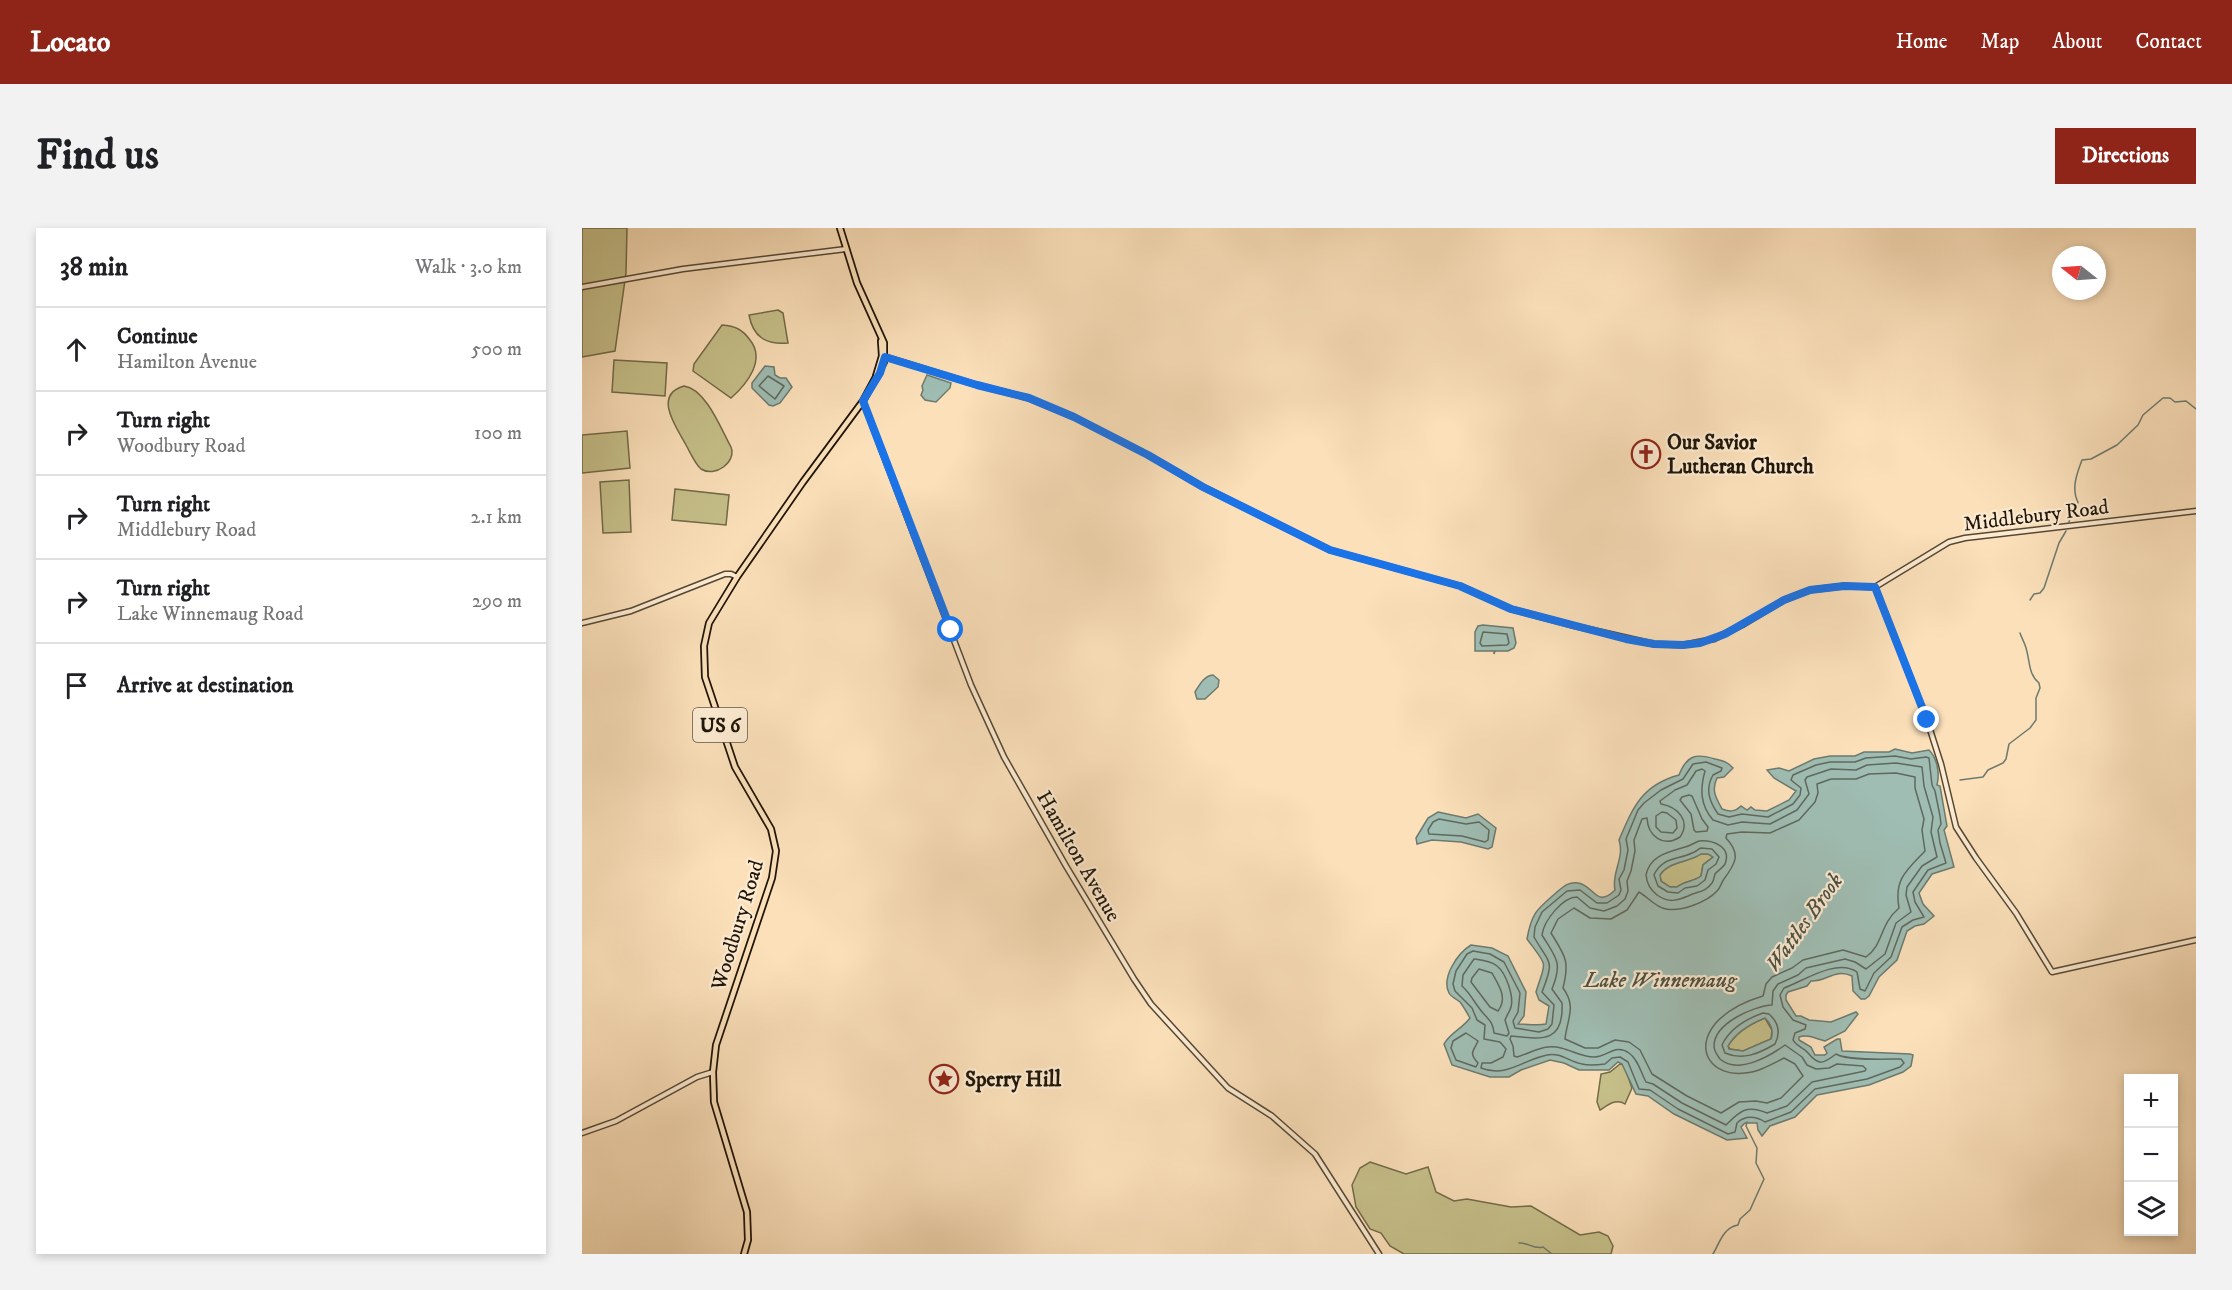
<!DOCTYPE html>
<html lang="en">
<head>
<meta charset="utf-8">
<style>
  body { margin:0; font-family:"IM FELL DW Pica",serif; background:#f2f2f2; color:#202124 }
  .controls { position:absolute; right:18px; bottom:18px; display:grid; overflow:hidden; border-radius:0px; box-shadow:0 3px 9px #0003 }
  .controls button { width:54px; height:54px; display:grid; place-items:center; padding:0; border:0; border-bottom:2px solid #e0e0e0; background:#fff; color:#202124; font:30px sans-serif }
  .compass { position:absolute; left:1470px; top:18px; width:54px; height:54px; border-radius:50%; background:#fff; box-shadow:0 3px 9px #0003; rotate:287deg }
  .stop { position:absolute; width:18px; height:18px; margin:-14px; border:4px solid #1a73e8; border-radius:50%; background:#fff }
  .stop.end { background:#1a73e8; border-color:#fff; box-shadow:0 2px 6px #0008 }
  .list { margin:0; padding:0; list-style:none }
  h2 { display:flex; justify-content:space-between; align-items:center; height:78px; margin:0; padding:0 24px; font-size:26px }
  h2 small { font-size:20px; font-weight:400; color:#757577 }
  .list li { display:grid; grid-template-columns:39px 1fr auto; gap:18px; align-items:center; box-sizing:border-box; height:84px; padding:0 24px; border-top:2px solid #e0e0e0 }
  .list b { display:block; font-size:22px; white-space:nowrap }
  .list p { margin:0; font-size:20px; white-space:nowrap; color:#757577 }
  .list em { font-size:20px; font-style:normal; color:#757577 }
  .icon { flex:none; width:33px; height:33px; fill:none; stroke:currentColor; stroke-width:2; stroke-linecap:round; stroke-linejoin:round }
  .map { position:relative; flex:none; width:1614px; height:1026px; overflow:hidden; border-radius:0px }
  header { display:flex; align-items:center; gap:36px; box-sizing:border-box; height:84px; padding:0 30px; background:#8f2418; color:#fff }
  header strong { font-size:28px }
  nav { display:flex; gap:33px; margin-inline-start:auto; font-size:21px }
  .intro { display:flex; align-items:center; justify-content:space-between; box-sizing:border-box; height:144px; padding:0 36px }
  h1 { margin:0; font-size:42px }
  .button { padding:15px 27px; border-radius:0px; background:#8f2418; color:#fff; font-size:21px; font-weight:700 }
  main { display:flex; gap:36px; padding:0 36px }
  aside { flex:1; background:#fff; border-radius:0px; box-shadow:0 3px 9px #0003 }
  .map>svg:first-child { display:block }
  .green { fill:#c6c08a; stroke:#726a49; stroke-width:1.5 }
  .water { fill:#9fbdb3; stroke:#6c7a6f; stroke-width:1.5; fill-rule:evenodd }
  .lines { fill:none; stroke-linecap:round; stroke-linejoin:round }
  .shore { stroke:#5f695e; stroke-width:1.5 }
  .stream { stroke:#6c7a6f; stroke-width:1.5 }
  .minor-casing { stroke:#564834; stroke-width:7 }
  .major-casing { stroke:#1f1508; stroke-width:8 }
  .minor { stroke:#fcebd2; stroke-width:4 }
  .major { stroke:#fbe0ba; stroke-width:4.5 }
  .route { stroke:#1a73e8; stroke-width:8 }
  .labels { text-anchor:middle; stroke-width:4.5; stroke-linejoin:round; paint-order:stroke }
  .shield { fill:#fcebd2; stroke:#615545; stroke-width:1.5 }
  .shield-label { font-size:20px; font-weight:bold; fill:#1f1508 }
  .poi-label { font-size:21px; font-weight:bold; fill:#1f1508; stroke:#fcebd2; text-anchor:start }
  .street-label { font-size:21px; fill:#1f1508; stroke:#fcebd2 }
  .water-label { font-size:22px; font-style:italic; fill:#4c5044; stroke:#fcebd2 }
</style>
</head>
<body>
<header>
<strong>Locato</strong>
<nav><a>Home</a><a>Map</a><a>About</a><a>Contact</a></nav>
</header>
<div class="intro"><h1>Find us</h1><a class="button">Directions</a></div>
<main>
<aside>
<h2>38 min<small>Walk · 3.0 km</small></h2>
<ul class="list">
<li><svg class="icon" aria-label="ahead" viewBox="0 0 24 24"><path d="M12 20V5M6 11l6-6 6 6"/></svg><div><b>Continue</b><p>Hamilton Avenue</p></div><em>500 m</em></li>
<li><svg class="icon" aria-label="right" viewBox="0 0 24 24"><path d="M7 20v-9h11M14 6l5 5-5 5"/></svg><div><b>Turn right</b><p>Woodbury Road</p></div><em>100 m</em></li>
<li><svg class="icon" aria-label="right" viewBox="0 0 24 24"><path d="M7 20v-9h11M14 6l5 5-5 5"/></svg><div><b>Turn right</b><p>Middlebury Road</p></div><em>2.1 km</em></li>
<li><svg class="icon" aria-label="right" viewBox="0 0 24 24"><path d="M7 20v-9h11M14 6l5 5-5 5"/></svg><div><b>Turn right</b><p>Lake Winnemaug Road</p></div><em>290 m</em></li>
<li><svg class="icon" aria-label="arrive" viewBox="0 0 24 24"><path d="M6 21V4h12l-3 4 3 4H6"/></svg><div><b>Arrive at destination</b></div></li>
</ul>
</aside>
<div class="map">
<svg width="1614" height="1026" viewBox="0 0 1614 1026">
  <rect width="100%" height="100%" fill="#fbe0ba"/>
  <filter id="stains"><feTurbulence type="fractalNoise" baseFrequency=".00333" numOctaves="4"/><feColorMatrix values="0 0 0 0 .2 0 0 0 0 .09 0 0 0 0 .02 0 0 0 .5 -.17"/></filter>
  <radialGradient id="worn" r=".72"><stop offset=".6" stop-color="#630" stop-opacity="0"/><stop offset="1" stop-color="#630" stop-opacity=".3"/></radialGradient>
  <g class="green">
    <path d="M0 0H45L44 45 33 123 0 129Z"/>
    <path d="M196 82 201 85 206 115C184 117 171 109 167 87Z"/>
    <path d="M140 97C153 98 160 101 168 112 184 132 165 156 149 170L111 143 112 136Z"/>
    <path d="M32 132 85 135 83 168 30 164Z"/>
    <path d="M102 158C124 161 139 201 149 219 155 234 133 250 119 241 113 236 108 224 104 217 95 200 70 167 102 158Z"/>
    <path d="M45 203 48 240 0 245V207Z"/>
    <path d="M47 252 49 304 21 305 18 254Z"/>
    <path d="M93 261 147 267 144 297 90 292Z"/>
    <path d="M1119 626H1127L1131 629 1121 637 1119 648C1111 654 1102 653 1095 659H1088L1079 653 1078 647C1087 633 1106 635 1119 626Z"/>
    <path d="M1183 790 1190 802 1189 811 1161 823 1148 821 1146 818C1154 804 1168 796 1183 790Z"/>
    <path d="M1038 836 1042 837 1050 860 1043 876C1034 870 1026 877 1018 882L1015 874 1019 846 1028 844Z"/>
    <path d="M788 934 824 946 846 939 854 964 872 973 885 971 929 979 949 978 998 1007 1017 1004 1026 1008 1031 1018 1029 1026H822L808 1018 799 1005 788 1001 774 979 770 957 778 940Z"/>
  </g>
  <g class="water">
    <path d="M183 138 192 139 193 147 198 150H204L210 159 198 175 191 178 187 177 170 160V155Z"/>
    <path d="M345 147 369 155 368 160 354 174 343 172 339 167 341 162 340 158Z"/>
    <path d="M901 397 931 400 934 415 932 420 926 423H913L912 426V423H893V404L896 398Z"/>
    <path d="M631 447 637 452 636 459 623 471H615L613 464C618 456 622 448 631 447Z"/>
    <path d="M1313 521 1330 525 1347 522C1355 530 1358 545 1355 557L1358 558 1365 598 1362 602 1372 639 1350 646 1337 665 1341 676 1352 688 1342 696 1333 698 1325 703 1315 732 1297 749 1287 768 1283 771H1279L1271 763 1270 748C1253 740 1244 754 1229 753L1225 758 1206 764 1204 767V772L1214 788H1219L1227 792 1249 794 1274 784 1276 786 1263 803 1243 813C1234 811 1226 806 1217 809V812L1229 819 1233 827H1243L1245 825 1242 819 1255 811H1258L1260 823 1328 826 1331 827 1329 838 1321 844 1287 857 1235 867 1213 889 1188 898 1180 908 1176 902 1175 895H1163L1159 899 1165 910 1145 912 1092 886 1066 868 1054 866 1040 836 1036 834 1027 842H997L982 835 968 832 939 842 927 849H908L870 837 862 816C868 805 881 800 888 790 885 785 882 779 878 774 875 771 869 769 867 765 859 749 876 725 889 717L910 720 926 728 944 764 942 788 936 796C945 796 956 798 964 796L967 778 957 772 954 764C964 731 967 741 945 711 950 683 956 681 975 664 982 658 986 654 996 655 1012 657 1014 681 1033 662 1029 645 1043 630 1037 612 1051 579 1060 557 1097 547 1105 527 1114 525 1133 531 1141 533 1146 534 1151 540L1142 549 1135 550C1129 562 1134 570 1140 581 1148 584 1153 584 1159 578L1165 582 1169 579 1173 582 1185 583 1207 572 1214 563 1192 550 1185 542 1197 540 1207 543 1232 531 1248 528H1273L1282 524H1307ZM1119 626H1126L1131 629 1121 637 1119 648C1111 654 1102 653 1095 659H1088L1079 653 1078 647C1087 633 1106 635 1119 626ZM1183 790C1189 796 1192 803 1189 811L1161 823 1147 821 1146 818C1154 804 1168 796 1183 790Z"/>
    <path d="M856 584 884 590 896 586 914 600 910 619 906 621 879 614 850 612 835 616 834 610 846 590Z"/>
  </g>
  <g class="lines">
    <g class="shore">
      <path d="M186 148 202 158 193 171 177 158Z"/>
      <path d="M901 404 925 406 927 415 925 417 900 418 898 415Z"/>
      <path d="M1313 528 1329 531 1344 529 1347 530 1350 557 1353 563 1358 588 1359 596 1356 602 1358 615 1364 635 1346 642 1331 664 1333 674 1342 689 1331 692 1320 699 1309 729 1292 745 1283 763 1278 761 1275 744C1254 730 1222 753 1202 760L1198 767 1201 779 1211 792 1224 797 1223 801 1213 805 1211 812C1215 819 1221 819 1226 825 1237 838 1241 836 1254 826 1265 833 1304 831 1319 831L1322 835 1318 839 1285 851 1233 861 1209 884 1183 894C1174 888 1163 887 1155 895L1153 904 1146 906 1096 881 1068 862 1057 861 1046 834 1038 829 1030 830 1023 836C1016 837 1007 838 1000 836 988 834 978 824 965 827 940 832 925 850 899 840L900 835H909L921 829 924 821 918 814 902 811 903 797 895 792 890 780 873 763 871 756 874 743 885 726 891 723 908 726 922 734 938 765 936 784 931 793 933 800 957 804 966 801 970 796 972 777 960 764C973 731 968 737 952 709L953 699 960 684 985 663 998 662 1015 675H1025L1037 667 1039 662 1037 651 1042 642 1046 622 1044 611 1056 582 1062 575 1079 562 1101 551 1111 536 1124 534 1140 540 1139 543 1131 547C1123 561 1127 573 1136 586L1147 589 1160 586 1186 589 1211 576 1218 567 1219 560 1209 552 1211 547 1234 537 1248 534H1273L1284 530Z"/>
      <path d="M1314 535 1340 539 1342 558 1351 589 1349 604 1355 629 1340 638 1325 659 1324 667 1329 684 1314 695 1303 726 1284 741 1273 734 1263 731 1224 740 1216 747 1196 756 1191 763 1190 777C1172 778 1132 795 1132 818 1132 823 1135 827 1138 831 1156 847 1188 828 1203 817L1220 829 1225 837 1234 841 1247 840 1255 836 1281 838 1284 841 1283 843 1230 854 1205 878 1185 885C1164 876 1157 884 1144 897L1100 875 1071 856 1064 854C1059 845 1056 831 1047 825 1033 815 1026 829 1012 829 996 829 983 817 966 819 956 820 945 826 935 829L932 828 931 818 928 811 929 808C959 811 982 816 980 775L970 761C981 734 974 730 960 707 962 692 981 669 995 669L1008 680 1022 683 1035 678 1043 671 1046 663 1045 653 1049 643 1053 623 1052 612 1060 591 1065 590C1066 608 1081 620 1098 609 1109 593 1096 579 1079 576L1078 573 1093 562 1105 557 1114 543 1120 541 1123 543C1118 561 1118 577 1131 592L1146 597 1160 594 1188 596 1215 582 1227 566 1223 552 1225 549 1249 541 1274 542 1285 537Z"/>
      <path d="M1314 545 1333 549V560L1342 591 1340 602 1343 623C1324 643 1312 651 1317 680 1297 697 1302 716 1284 729L1261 722 1221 732 1210 740 1190 749 1184 756 1181 768C1164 773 1145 782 1133 796 1111 823 1131 849 1163 845 1177 844 1190 836 1202 830L1213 836 1221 848 1199 870 1185 875 1174 873 1157 874 1139 885 1105 868 1070 846 1058 822 1047 814 1033 812 1016 820H1003L983 811C985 791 995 779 981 760 988 732 983 728 969 705L976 691 992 680 1008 690 1029 691 1045 682 1057 664C1066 669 1073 679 1084 681 1099 684 1125 674 1135 663 1139 659 1139 655 1142 651 1154 635 1159 626 1144 610L1145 606 1160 604 1188 605 1217 592 1233 574 1236 565 1235 556 1249 551H1274L1287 546Z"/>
      <path d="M1107 567 1110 568 1120 591 1126 599 1125 603 1114 604 1112 602 1109 586 1098 572 1100 569Z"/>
      <path d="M1080 584 1085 585 1094 592 1095 600 1091 605 1079 604 1074 599V588Z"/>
      <path d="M857 591 884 596 897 594 907 602 906 612 903 614 880 608 847 606 846 602 851 594Z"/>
      <path d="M1117 613C1130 612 1150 618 1143 636 1140 641 1136 642 1133 646 1132 649 1132 653 1130 655 1123 665 1115 663 1106 668 1094 673 1087 675 1075 667 1068 661 1065 656 1064 647 1068 627 1087 624 1103 619 1108 618 1112 615 1117 613Z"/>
      <path d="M1119 620 1130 621 1137 629 1134 636 1126 642 1123 652 1115 658 1103 660 1096 665 1086 664 1076 658 1072 647C1080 629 1096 632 1110 625 1114 624 1116 621 1119 620Z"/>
      <path d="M892 731C900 732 909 733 915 738 924 745 932 768 929 779 928 783 925 787 923 792L927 805 925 808 912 805C911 794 907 792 901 785 893 776 889 766 880 758L881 747Z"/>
      <path d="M897 741 910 745C917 758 926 770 916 783L908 779 889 754 890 750Z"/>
      <path d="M1181 785 1187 786C1196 794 1199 804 1193 816 1178 825 1161 833 1143 825L1140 817C1148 800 1164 791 1181 785Z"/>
      <path d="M884 805 896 813C892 823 886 824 896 835L894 839 874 832 869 820 871 813Z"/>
    </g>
    <g class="stream">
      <path d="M1487 294 1489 286 1493 284 1496 274C1489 261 1495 245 1500 232L1509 231 1535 217 1556 197 1561 187 1581 170H1588L1593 174 1604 173 1614 181"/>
      <path d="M1448 372 1452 366 1458 365 1462 360 1477 315 1484 303"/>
      <path d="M1378 552 1401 549 1406 542 1421 535 1424 531 1427 516 1448 500 1454 492V470L1458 460 1457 455C1447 447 1448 435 1445 424 1444 417 1440 411 1438 405"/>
      <path d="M937 1015C946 1014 952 1022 961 1019L970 1026"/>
      <path d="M1131 1026C1138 1014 1141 1000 1156 997L1158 991 1168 982 1182 951 1174 935 1175 920 1164 898 1165 894"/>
    </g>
    <g class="minor-casing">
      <g id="minor">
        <path d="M0 59 101 41 264 21"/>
        <path d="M301 128 395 157 446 170 492 189 566 227 621 259 748 322 878 358 929 381 993 398 1072 416 1101 417 1132 411 1162 396 1202 372 1228 362 1262 358 1293 359 1367 314 1383 310 1614 283"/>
        <path d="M281 173 389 457 422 529 484 638 552 751 569 776 646 860 690 888 733 926 797 1026"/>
        <path d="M1293 359 1345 492 1359 536 1374 599 1394 630 1434 685 1470 744 1614 712"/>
        <path d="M0 395 49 383 143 346H149L155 349"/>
        <path d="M0 905 34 893 115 849 131 844"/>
      </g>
    </g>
    <g class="major-casing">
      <g id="major">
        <path d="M294 148 300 128 299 113"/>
        <path d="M162 1026 166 1012 165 984 132 874 131 844 134 817 190 650 194 623 189 601 153 539 123 449 122 418 127 395 155 349 221 254 281 173 302 134V115L275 55 258 0"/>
      </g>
    </g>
    <use href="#minor" class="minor"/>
    <use href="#major" class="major"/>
  </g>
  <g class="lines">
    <path class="route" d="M369 402 281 173 298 145 303 129 395 157 447 170 492 189 566 227 621 259 748 322 878 358 929 381 1044 411 1072 416 1101 417 1118 415 1143 406 1202 372 1228 362 1262 358 1293 359 1345 492"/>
  </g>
  <defs>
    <g id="church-ring" transform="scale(1.5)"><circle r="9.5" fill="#fcebd2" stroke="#8f2418" stroke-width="1.5"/><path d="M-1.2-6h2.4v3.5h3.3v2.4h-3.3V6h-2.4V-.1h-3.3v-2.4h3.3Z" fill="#8f2418"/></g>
    <g id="sight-ring" transform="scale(1.5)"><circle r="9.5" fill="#fcebd2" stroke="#8f2418" stroke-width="1.5"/><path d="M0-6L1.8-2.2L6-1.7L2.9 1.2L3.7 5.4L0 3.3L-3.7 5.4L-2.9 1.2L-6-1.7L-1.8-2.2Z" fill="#8f2418"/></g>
  </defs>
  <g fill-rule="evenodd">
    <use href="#church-ring" x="1064" y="226"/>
    <use href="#sight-ring" x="362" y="851"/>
  </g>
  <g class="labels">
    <rect class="shield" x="111" y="480" width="54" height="34" rx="4.5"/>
    <g class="shield-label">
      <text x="138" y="504">US 6</text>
    </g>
    <g class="poi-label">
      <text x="1085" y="221">Our Savior<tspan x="1085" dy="24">Lutheran Church</tspan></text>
      <text x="383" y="858">Sperry Hill</text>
    </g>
    <g class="street-label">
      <text transform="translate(1454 287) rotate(-7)" y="7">Middlebury Road</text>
      <text transform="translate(497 628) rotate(60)" y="7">Hamilton Avenue</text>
      <text transform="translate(155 697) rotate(-73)" y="7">Woodbury Road</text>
    </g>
    <g class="water-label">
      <text transform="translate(1221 694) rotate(-54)" y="8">Wattles Brook</text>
      <text x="1078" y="759">Lake Winnemaug</text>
    </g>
  </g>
  <rect width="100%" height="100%" filter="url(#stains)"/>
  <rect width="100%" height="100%" fill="url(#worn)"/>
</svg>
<div class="controls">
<button>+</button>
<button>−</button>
<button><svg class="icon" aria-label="layers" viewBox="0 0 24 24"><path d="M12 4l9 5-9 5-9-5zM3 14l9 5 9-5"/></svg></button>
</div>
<svg class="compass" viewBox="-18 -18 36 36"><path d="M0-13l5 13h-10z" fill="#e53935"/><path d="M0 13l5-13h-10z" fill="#757577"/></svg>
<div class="stop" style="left:369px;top:402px"></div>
<div class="stop end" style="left:1345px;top:492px"></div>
</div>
</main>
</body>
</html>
